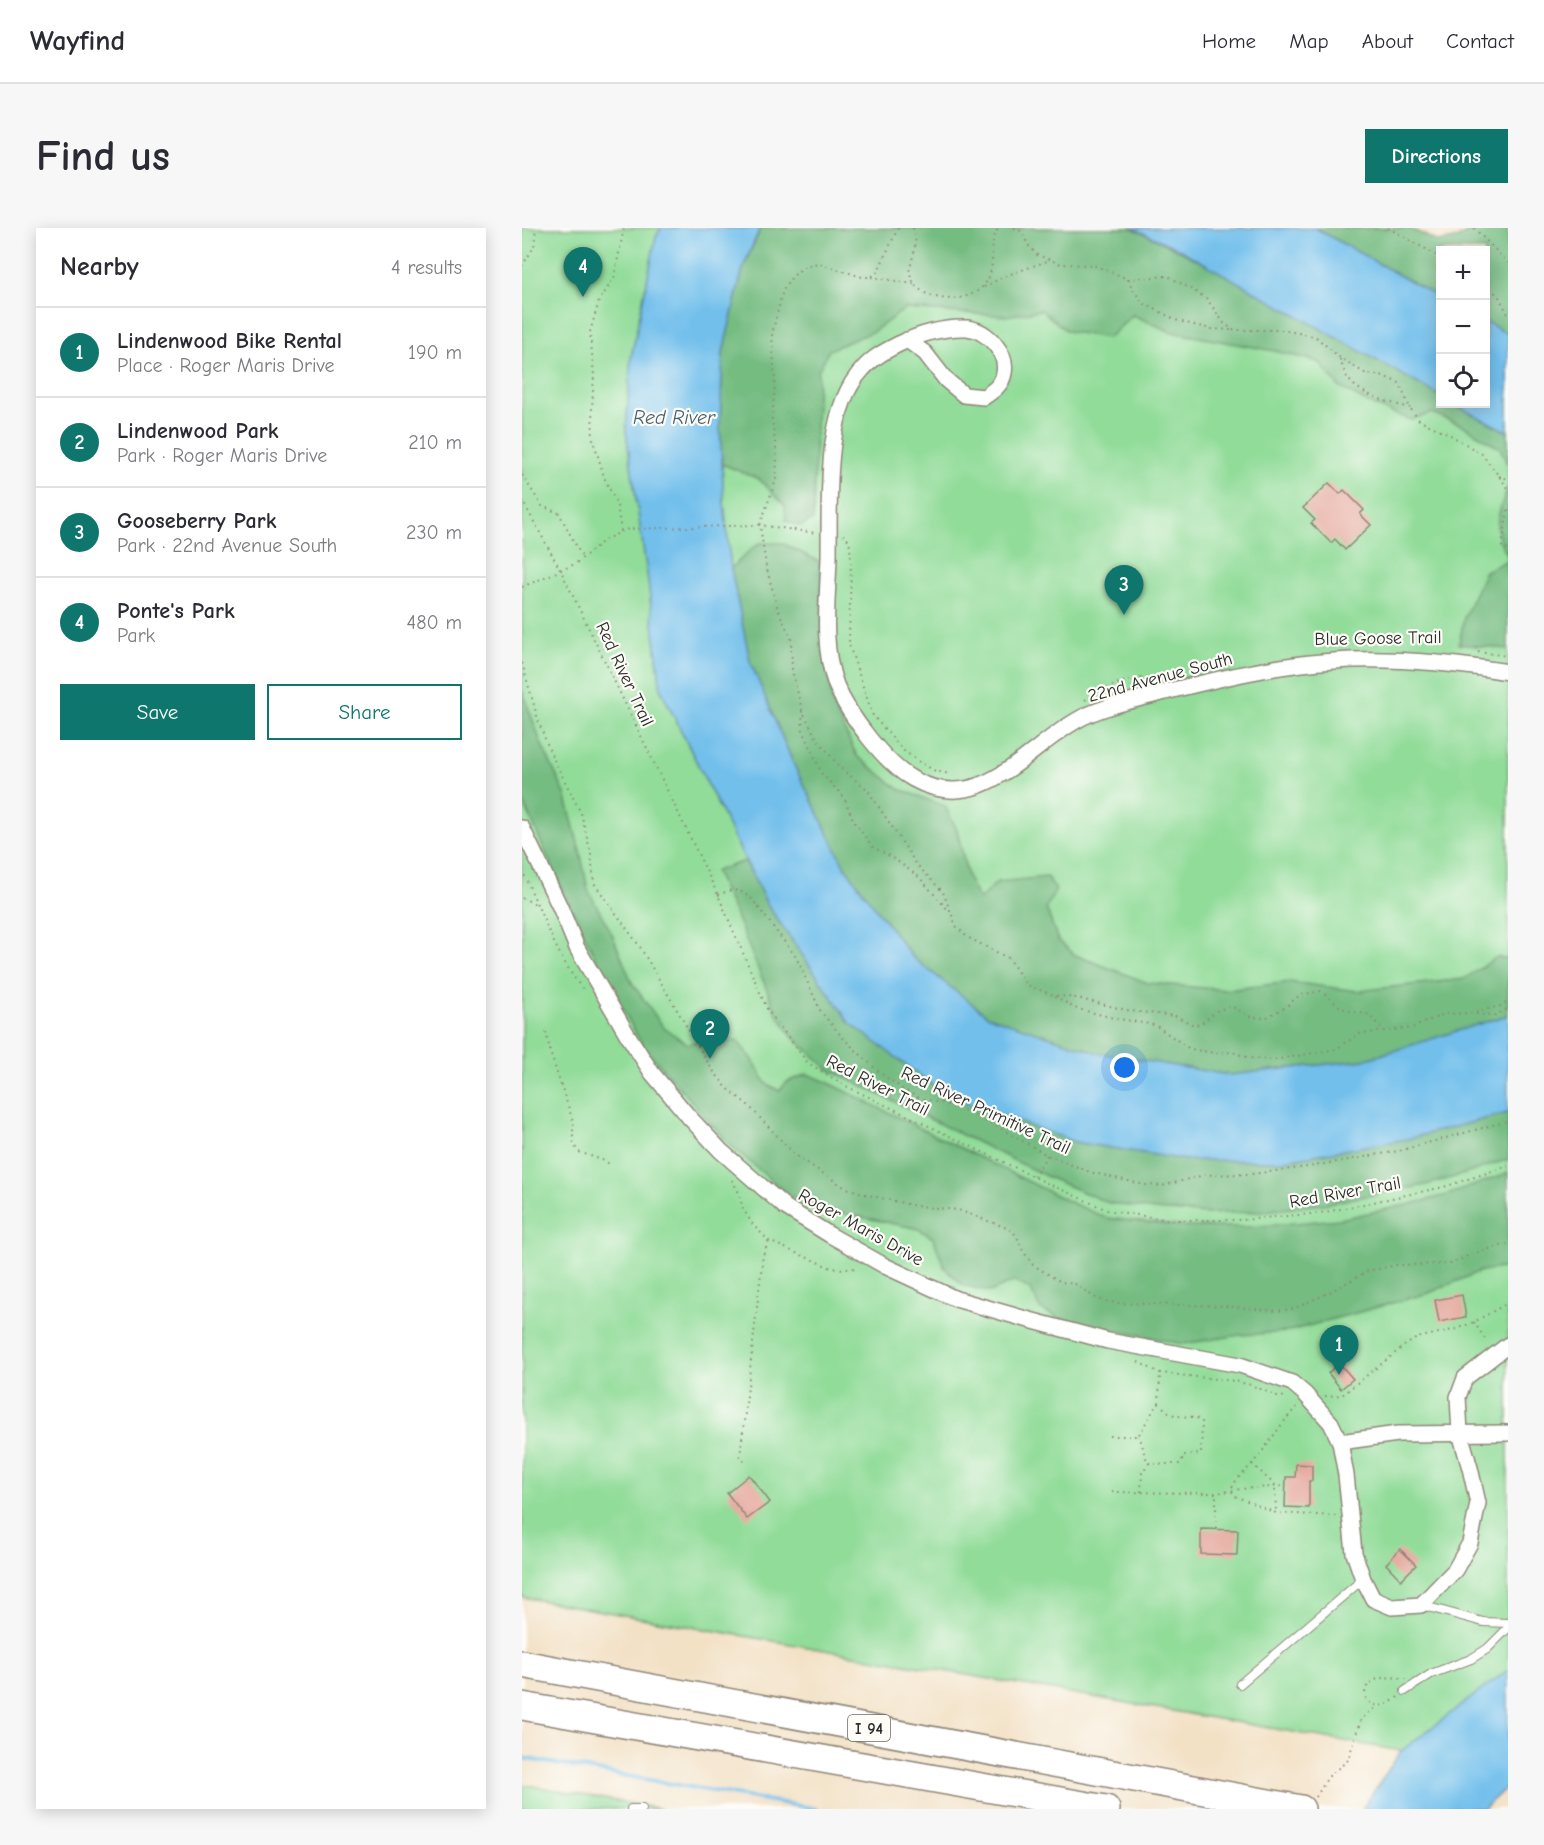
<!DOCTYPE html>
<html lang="en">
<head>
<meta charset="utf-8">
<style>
  body { margin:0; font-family:"Comic Neue",sans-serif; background:#f7f7f7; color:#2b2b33 }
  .controls { position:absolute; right:18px; top:18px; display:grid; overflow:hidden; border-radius:0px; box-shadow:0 3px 15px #0003 }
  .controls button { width:54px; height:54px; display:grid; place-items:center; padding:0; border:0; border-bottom:2px solid #e1e1e2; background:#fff; color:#2b2b33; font:30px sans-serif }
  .you { position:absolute; left:603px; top:840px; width:21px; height:21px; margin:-15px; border:4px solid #fff; border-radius:50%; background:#1a73e8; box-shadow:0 0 0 9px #1a73e833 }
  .badge { display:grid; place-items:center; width:39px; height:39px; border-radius:50%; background:#0f766e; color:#fff; font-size:20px; font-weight:700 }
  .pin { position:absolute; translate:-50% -50px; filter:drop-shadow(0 2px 3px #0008) }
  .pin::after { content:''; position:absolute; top:32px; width:21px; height:18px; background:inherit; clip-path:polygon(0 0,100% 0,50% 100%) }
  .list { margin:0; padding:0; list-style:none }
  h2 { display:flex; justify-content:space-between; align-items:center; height:78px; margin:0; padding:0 24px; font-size:26px }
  h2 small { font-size:20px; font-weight:400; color:#7c7c81 }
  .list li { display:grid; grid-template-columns:39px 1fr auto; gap:18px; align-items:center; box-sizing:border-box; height:90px; padding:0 24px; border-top:2px solid #e1e1e2 }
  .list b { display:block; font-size:22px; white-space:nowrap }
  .list p { margin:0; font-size:20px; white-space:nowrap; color:#7c7c81 }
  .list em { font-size:20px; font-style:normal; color:#7c7c81 }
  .actions { display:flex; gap:12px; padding:18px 24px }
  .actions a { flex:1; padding:14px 0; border:2px solid #0f766e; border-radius:0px; text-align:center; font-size:21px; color:#0f766e }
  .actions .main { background:#0f766e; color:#fff }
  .icon { flex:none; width:33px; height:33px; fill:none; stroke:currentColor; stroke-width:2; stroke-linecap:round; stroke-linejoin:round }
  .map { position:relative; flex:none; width:986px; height:1581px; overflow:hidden; border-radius:0px }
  header { display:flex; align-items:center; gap:36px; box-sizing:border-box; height:84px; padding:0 30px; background:#fff; border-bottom:2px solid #e1e1e2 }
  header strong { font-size:28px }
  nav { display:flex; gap:33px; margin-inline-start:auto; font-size:21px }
  .intro { display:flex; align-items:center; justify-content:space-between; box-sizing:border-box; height:144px; padding:0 36px }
  h1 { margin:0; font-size:42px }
  .button { padding:15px 27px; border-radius:0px; background:#0f766e; color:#fff; font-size:21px; font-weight:700 }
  main { display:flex; gap:36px; padding:0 36px }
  aside { flex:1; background:#fff; border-radius:0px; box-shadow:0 3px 15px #0003 }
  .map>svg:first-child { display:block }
  .green { fill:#91dc99; stroke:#5e8462; stroke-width:1.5 }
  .forest { fill:#74bc81; stroke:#507456; stroke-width:1.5 }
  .water { fill:#72bfec; stroke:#4e758c; stroke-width:1.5 }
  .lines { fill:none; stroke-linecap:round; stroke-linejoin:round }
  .stream { stroke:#72bfec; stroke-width:4 }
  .building { fill:#e5a79c }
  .lane-casing { stroke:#8f8678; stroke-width:10 }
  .street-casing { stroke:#8f8678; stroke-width:18 }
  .highway-casing { stroke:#8f8678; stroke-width:30 }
  .path { stroke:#8f8678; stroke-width:2; stroke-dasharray:1.5 4.5; stroke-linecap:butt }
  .lane { stroke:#fff; stroke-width:8 }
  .street { stroke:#fff; stroke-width:15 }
  .highway { stroke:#fff; stroke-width:27 }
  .labels { text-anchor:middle; stroke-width:4.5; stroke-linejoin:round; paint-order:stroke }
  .shield { fill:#fdfcf7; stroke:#6a6a68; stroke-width:1.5 }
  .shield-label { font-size:16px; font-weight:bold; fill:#2b2b2b }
  .street-label { font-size:18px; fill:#2b2b2b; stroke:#fdfcf7 }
  .water-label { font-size:20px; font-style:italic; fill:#445f6f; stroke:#fdfcf7 }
</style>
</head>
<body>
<header>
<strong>Wayfind</strong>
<nav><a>Home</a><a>Map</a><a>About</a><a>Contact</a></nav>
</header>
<div class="intro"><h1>Find us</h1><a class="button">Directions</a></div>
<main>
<aside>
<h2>Nearby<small>4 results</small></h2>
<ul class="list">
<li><span class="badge">1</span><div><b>Lindenwood Bike Rental</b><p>Place · Roger Maris Drive</p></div><em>190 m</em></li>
<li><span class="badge">2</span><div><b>Lindenwood Park</b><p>Park · Roger Maris Drive</p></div><em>210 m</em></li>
<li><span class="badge">3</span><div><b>Gooseberry Park</b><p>Park · 22nd Avenue South</p></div><em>230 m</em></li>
<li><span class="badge">4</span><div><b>Ponte's Park</b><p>Park</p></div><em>480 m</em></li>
</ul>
<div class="actions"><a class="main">Save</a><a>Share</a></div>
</aside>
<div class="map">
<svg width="986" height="1581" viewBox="0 0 986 1581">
  <rect width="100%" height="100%" fill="#fdfcf7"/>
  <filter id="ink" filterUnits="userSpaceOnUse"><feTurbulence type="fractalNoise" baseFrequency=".0167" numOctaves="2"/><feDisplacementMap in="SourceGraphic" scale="12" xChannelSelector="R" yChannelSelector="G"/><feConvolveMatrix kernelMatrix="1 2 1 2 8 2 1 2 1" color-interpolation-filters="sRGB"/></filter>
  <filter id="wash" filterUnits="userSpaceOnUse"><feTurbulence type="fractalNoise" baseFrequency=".008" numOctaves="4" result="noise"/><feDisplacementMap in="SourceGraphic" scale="24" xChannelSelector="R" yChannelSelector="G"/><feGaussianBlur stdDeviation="1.35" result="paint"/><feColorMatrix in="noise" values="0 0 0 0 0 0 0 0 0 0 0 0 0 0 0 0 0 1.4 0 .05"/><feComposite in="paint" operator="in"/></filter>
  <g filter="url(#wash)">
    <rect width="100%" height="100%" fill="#f3e1c6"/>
    <g class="green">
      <path d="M0 0H139L134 9 109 130 104 203 125 345 139 462 246 678 884 911 986 885V1442L879 1523 0 1369Z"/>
      <path d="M238 0H610L800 101 918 168V176H931L986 204V787L465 788 209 341 202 275 198 198 201 124Z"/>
      <path d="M0 1556 139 1581H0Z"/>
    </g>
    <g class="forest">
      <path d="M239 0H610C716 49 817 110 918 168V176H931L986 204V238L978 220 942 198 910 185 889 192 850 177 817 159 797 134 753 123 649 104 611 87 586 110 545 103 519 82 484 88 383 81 352 103 307 122 296 143 291 292 279 298 264 293 263 278 237 251 200 236 198 198 201 124 221 40Z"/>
      <path d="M793 0H887L917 14 936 10 952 0H986V106L964 94 963 22H918V70Z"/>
      <path d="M986 257V328C967 299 977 287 986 257Z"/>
      <path d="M238 315H260L298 334 302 425 312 480 335 528 377 561 423 578 435 602 446 650 457 672 475 654 525 649 534 662 524 680 536 712 553 727 626 755 705 762 768 754 835 763 942 751 975 729 986 731V787L842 832 707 847 577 825 465 788 390 729 323 640 271 535 228 434 209 341 227 323Z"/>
      <path d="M986 332V421L937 416 942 390 963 343Z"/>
      <path d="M0 462 19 515 43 566 58 623 66 662 90 706 110 755 142 800 166 816 185 810 215 813 229 829 244 855 257 863 265 854 285 846 305 854 550 975 584 990 665 999H727L818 991 889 976 925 967 986 945V1039L959 1043 907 1065 764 1104 718 1107 661 1116 538 1091 518 1081 509 1062 493 1053 468 1064 441 1057 423 1040 411 1010 397 1001 310 983 290 982 258 960 207 916 121 818 89 760 38 657 0 571Z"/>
      <path d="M223 633 246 678 328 795 553 914 664 932 758 933 884 911 986 885V931L943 946 903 957 801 976 744 983 687 986 632 982 587 975 530 951 306 841 270 808 255 786 214 688 193 643Z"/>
    </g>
    <g class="water">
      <path d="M139 0H238L221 40 201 124 198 198 202 275 209 341 228 433 271 535 323 639 390 729 466 788 577 825 707 847 842 832 986 787V885L885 911 758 933 664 932 553 914 425 868 328 795 246 678 139 462 125 345 104 203 109 130 134 9Z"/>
      <path d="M610 0H793L918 70V168L655 20Z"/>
      <path d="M964 94 986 106V204L931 176H963Z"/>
      <path d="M986 1442V1558L961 1581H840L879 1523Z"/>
    </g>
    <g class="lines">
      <path class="stream" d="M0 1530 295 1581"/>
    </g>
    <g id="blocks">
      <g class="building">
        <path d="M807 255 818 266 822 262 842 282 838 286 849 297 823 322 813 311 809 315 789 295 793 292 781 280Z"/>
        <path d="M940 1067 944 1089 917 1094 913 1072Z"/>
        <path d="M817 1135 831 1151 819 1161 806 1145Z"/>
        <path d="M774 1236 790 1237V1253H787V1280L763 1279 764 1249H773Z"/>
        <path d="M227 1247 248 1274 225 1291 205 1265Z"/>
        <path d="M679 1301 716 1302 715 1327 679 1326Z"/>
        <path d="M878 1321 894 1337 879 1352 864 1336Z"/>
      </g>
    </g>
  </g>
  <g filter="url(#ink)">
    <use href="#blocks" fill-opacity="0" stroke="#8f8678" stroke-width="1.5"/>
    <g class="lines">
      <g class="lane-casing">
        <g id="lane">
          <path d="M899 1377 961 1394 986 1395"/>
          <path d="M718 1456 841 1351"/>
          <path d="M883 1463 909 1446 949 1431 965 1421 986 1400"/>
          <path d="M109 1581H120"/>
        </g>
      </g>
      <g class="street-casing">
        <g id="street">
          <path d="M385 112 403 125 424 152 442 167 462 169C471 163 480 157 482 145 486 125 465 102 445 100 421 99 398 106 377 116 363 123 350 130 340 142 301 183 308 275 307 329 306 370 299 417 314 457 326 486 363 536 391 551 461 590 505 517 561 489 588 476 619 471 647 463 700 450 758 436 812 433 870 429 929 435 986 444"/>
          <path d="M0 600 38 679 55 720 105 806 130 845 167 889 199 923 263 979 308 1007 363 1038 434 1071 500 1090 586 1113 718 1137 770 1155 783 1166 809 1195 818 1214 824 1247 832 1325 841 1351 851 1371 870 1379 899 1377 933 1342 948 1315 956 1275 948 1240 938 1205 936 1169 943 1150 986 1117"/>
          <path d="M818 1214 876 1206 986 1205"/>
        </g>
      </g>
      <g class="highway-casing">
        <g id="highway">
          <path d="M0 1436 779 1581"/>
          <path d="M0 1478 584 1581"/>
        </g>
      </g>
      <g class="path">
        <path d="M376 0 355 45 349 49H340L296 35 281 39 270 49 261 62 250 106 253 154 250 191 255 229 254 252 238 297 244 338 256 382 269 410 270 442 280 482 294 509 318 540 345 561 395 637 421 664 434 698 445 709 486 730 505 757 531 767 554 770 609 783 653 788 672 797 678 796 695 783 705 779 713 780 729 789 743 790 762 780 778 767 799 763 820 780 828 783 845 786 862 802"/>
        <path d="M391 0C397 14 390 30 387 44 389 48 391 54 393 57 408 74 441 75 458 61 479 44 463 15 477 0"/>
        <path d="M492 0 499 3 506 17 515 27 539 36 571 37 606 51 646 48 684 70 702 95 711 102H760L787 107 794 109 817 129 844 146 861 148 877 155 888 180 898 193 925 205 960 226 986 260"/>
        <path d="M866 0 918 29"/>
        <path d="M952 0 986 35"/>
        <path d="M0 38 12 19 14 0"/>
        <path d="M349 49 393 56"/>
        <path d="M606 51 610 60 621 75 656 93 689 101 711 102"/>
        <path d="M963 57 976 67 986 86"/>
        <path d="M462 59 483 48 528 32"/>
        <path d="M818 131C820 137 822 144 825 149 836 167 869 175 888 180"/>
        <path d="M0 247 20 278 37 285 61 331"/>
        <path d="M977 248 986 251"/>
        <path d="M0 272 39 343 196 667 246 783 286 835 324 858 529 957 585 982 647 992H720L799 985 922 959 986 938"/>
        <path d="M986 282 980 319 986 322"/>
        <path d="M99 303 95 277 82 249 71 211 70 180 72 147 68 104 77 73 92 50 102 0"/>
        <path d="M321 307 325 309 328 318 329 334 327 417 351 488 382 523 396 533 413 543 429 546"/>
        <path d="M0 359 53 336 84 311 106 301 238 297 294 305"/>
        <path d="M956 424 986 428"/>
        <path d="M0 435 17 495 29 526 59 585 69 626 72 655 118 719 189 840 205 860 226 877 273 927 322 959 346 967 394 978 436 982 480 998 491 1003 496 1011 501 1023 511 1037 539 1054 553 1056 575 1071 594 1075 703 1078 754 1083 771 1081 806 1065 846 1043 875 1037 928 1036 949 1026 986 1016"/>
        <path d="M563 472C587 458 608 447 636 451"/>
        <path d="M280 483 281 502 300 546 322 569 332 594 351 619 371 630 397 649 426 682"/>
        <path d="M0 642C19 683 34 729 63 764"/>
        <path d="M196 667 209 662 218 663 230 671 274 729 299 784 322 811 357 844 382 862 396 869 434 879 476 899 525 927 568 944 623 957 640 958 682 947 729 946 786 939 876 923 986 893"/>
        <path d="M0 670 16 677"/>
        <path d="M533 768 552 780 592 790 633 797 668 821 693 825 711 824 727 830 752 832 814 821 837 806 890 800 922 786 950 785 978 778 986 774"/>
        <path d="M954 786 973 787 986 781"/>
        <path d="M24 804 29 827 52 896C50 905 50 917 57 924L83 933 90 938"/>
        <path d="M512 949 525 927"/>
        <path d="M210 952 216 963 221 981 231 997 247 1013 309 1040 322 1041 336 1040"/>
        <path d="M952 1094 965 1114"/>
        <path d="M616 1134 638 1145 713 1153 729 1157 755 1168 764 1169"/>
        <path d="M803 1168 820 1167 882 1118 895 1110 934 1101 952 1094 986 1075"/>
        <path d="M637 1175 638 1145"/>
        <path d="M775 1179C757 1197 746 1218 730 1236 722 1245 713 1251 709 1262L713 1268 754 1285 815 1288"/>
        <path d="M588 1208H616L634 1178 637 1176C641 1179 646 1184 650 1186 660 1191 672 1185 680 1194L679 1226 662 1227 658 1236H628C619 1225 623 1217 616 1208"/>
        <path d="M222 1233 218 1229 241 1027 247 1013"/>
        <path d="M730 1236 753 1257 754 1285"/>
        <path d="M590 1264 694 1265 719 1261 764 1258"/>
        <path d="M619 1264 620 1245 627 1235"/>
        <path d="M694 1300V1265"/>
        <path d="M876 1469C841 1499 821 1439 884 1451"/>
        <path d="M794 1569 806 1549 826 1532 839 1491 856 1478"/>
      </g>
      <use href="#lane" class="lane"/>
      <use href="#street" class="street"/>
      <use href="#highway" class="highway"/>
    </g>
  </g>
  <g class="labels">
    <rect class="shield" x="326" y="1487" width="42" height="26" rx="4.5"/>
    <g class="shield-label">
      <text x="347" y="1506">I 94</text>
    </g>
    <g class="street-label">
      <text transform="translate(856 410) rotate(-1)" y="6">Blue Goose Trail</text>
      <text transform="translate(103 446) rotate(65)" y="6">Red River Trail</text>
      <text transform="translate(638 449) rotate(-15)" y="6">22nd Avenue South</text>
      <text transform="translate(356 857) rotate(27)" y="6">Red River Trail</text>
      <text transform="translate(464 882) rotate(25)" y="6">Red River Primitive Trail</text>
      <text transform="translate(823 964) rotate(-10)" y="6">Red River Trail</text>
      <text transform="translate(339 999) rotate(29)" y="6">Roger Maris Drive</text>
    </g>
    <g class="water-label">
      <text x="152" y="196">Red River</text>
    </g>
  </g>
</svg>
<div class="controls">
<button>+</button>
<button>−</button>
<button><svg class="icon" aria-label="locate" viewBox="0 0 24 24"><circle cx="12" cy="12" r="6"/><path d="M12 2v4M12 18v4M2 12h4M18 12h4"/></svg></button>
</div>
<div class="you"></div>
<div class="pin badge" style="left:817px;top:1147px">1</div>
<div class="pin badge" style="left:188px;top:831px">2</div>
<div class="pin badge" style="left:602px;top:387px">3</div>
<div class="pin badge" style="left:61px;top:69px">4</div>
</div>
</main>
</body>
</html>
